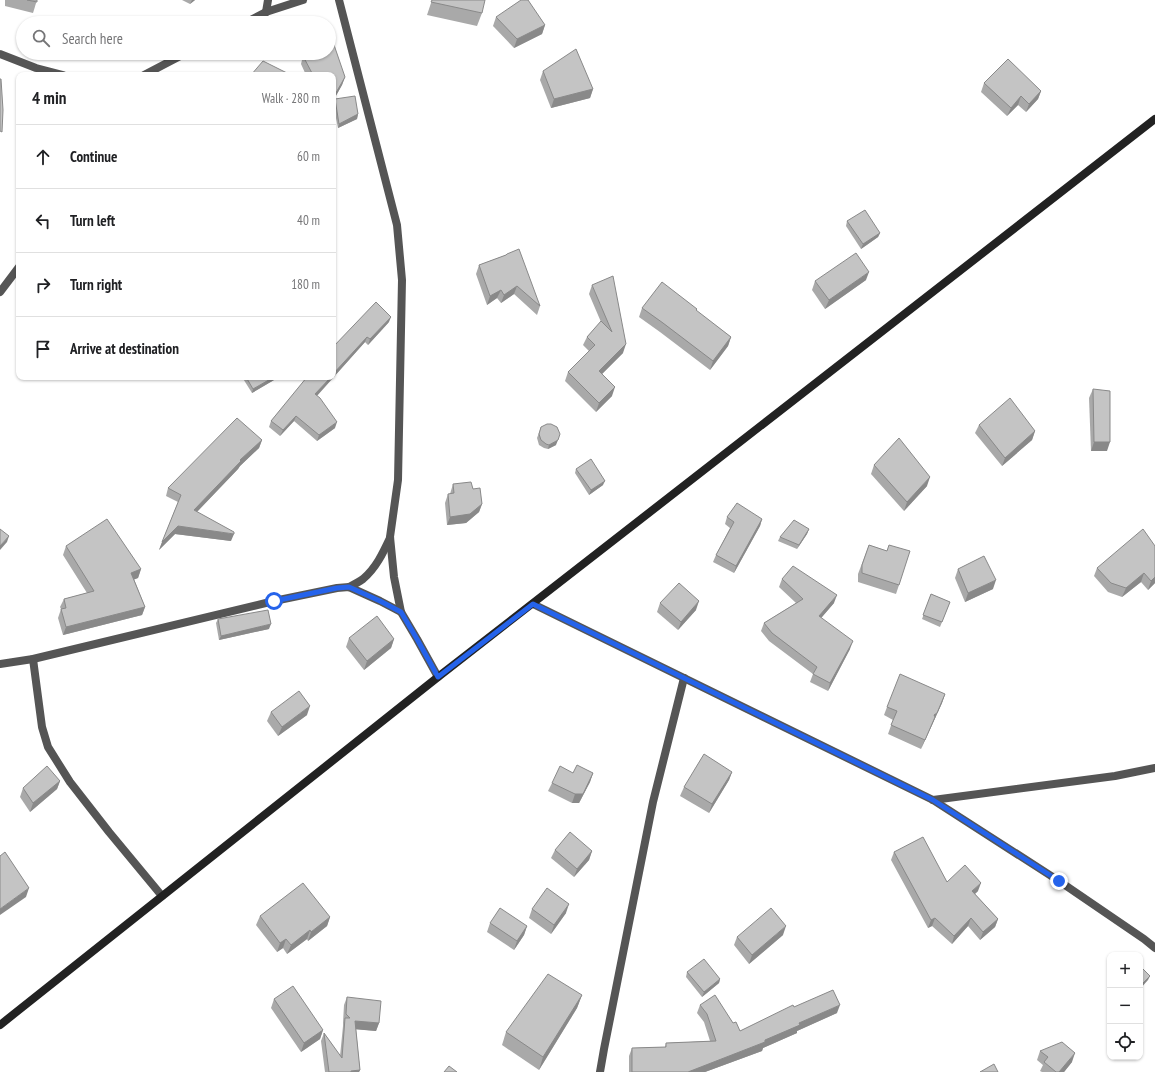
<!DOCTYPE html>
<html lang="en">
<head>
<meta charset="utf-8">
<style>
  body { margin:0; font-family:"PT Sans Narrow",sans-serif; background:#f2f2f2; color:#202124 }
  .controls { position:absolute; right:12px; bottom:12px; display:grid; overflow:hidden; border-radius:8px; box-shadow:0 1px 3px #0004 }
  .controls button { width:36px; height:36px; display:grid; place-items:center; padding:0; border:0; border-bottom:1px solid #e0e0e0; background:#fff; color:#202124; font:20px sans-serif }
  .stop { position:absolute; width:12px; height:12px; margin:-9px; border:3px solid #2563eb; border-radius:50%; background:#fff }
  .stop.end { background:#2563eb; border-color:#fff; box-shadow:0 1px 4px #0008 }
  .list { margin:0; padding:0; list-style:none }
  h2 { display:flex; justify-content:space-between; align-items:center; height:52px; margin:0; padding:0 16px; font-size:17px }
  h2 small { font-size:13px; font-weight:400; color:#757577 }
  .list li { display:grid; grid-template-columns:26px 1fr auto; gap:12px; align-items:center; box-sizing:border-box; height:64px; padding:0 16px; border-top:1px solid #e0e0e0 }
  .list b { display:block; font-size:15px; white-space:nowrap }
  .list em { font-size:13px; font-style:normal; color:#757577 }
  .icon { flex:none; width:22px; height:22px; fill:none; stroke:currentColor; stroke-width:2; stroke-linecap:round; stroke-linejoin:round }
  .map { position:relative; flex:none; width:1155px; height:1072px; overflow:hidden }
  .search { position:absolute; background:#fff; box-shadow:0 1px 3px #0004; left:16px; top:16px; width:320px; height:44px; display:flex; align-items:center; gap:10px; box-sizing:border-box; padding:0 14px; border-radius:22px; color:#757577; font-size:15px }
  .panel { position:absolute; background:#fff; box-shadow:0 1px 3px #0004; left:16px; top:72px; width:320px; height:308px; border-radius:8px }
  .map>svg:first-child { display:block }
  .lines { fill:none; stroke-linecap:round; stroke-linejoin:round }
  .street { stroke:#555; stroke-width:8 }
  .secondary { stroke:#222; stroke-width:8 }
  .wall { fill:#a9a9a9 }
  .shaded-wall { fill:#898989 }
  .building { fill:#c4c4c4; stroke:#898989 }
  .route { stroke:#2563eb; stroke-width:5 }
</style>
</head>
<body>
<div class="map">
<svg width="1155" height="1072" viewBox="0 0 1155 1072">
  <rect width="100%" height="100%" fill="#fff"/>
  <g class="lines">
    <g class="street">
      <path d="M339 0 397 225 402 280 398 480 390 537 394 577 401 612 417 639 438 677"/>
      <path d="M266 12 268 0"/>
      <path d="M245 23 266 12 303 0"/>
      <path d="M0 54 36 68 63 75"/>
      <path d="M144 75 186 53"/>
      <path d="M0 292 19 267"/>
      <path d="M349 587C353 585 359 582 363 579 376 568 383 553 390 538"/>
      <path d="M533 604 933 800 1059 881 1144 939 1155 948"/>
      <path d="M33 659 42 727 48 747 70 782 109 832 162 896"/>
      <path d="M0 664 33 659 274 601 337 588 349 587 380 601 401 612"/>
      <path d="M933 800 1115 776 1155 768"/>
      <path d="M600 1072 604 1049 653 802 684 678"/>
    </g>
    <path class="secondary" d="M0 1025 438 677 1155 119"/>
  </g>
  <g class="wall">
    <path d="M5 0H37L33 13 5 6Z"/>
    <path d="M182 0H195L190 4Z"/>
    <path d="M432 0 482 13 477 26 427 15Z"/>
    <path d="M496 17 545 25 542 34 514 48 493 26Z"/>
    <path d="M303 56 345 77 342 85 333 101V75H306L301 64Z"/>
    <path d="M543 71 593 89 590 98 551 108 540 80Z"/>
    <path d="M984 83 1041 91 1038 99 1026 112 1018 105 1007 116 981 92Z"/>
    <path d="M335 99 358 114 357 119 338 128 333 103Z"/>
    <path d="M847 221 880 233 878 237 861 249 846 226Z"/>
    <path d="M506 255 540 306 537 315 514 294 501 303 497 298 487 305 476 274 479 265Z"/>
    <path d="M866 280 825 309 812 290 815 281Z"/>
    <path d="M592 285 623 353 602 374 612 396 596 412 565 381 568 372 589 351 583 345 587 337 601 322 589 294Z"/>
    <path d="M642 308 696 311 731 337 728 346 710 370 660 332 639 317Z"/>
    <path d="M389 322 368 345 365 342 317 396 335 428 317 441 294 421 280 436 269 427 271 421 333 347Z"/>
    <path d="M242 377H275L274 380 252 393Z"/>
    <path d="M1093 389 1107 451H1091L1089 398Z"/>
    <path d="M979 425 1035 431 1032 440 1002 466 975 433Z"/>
    <path d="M541 427 556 445 548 449 544 448 539 445 537 438Z"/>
    <path d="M262 440 259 448 240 466 238 469 197 512 231 541 175 534 159 550 178 502 166 496 168 488Z"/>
    <path d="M874 465 927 486 904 511 871 474Z"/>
    <path d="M576 469 603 485 589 495 575 473Z"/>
    <path d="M453 484 473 489 482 504 479 512 466 523 447 525 445 503 448 494H450Z"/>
    <path d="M727 517 762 519 760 526 734 573 713 562 716 555 730 528 725 524Z"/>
    <path d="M809 529 807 534 797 549 778 541 780 537Z"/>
    <path d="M869 545 887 551 899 585 896 594 858 582V574Z"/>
    <path d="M66 546 141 569 138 578 134 579 145 607 142 615 63 635 58 618 61 609 60 607 64 599 87 593 63 555Z"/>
    <path d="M1155 546V583L1148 590 1141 582 1122 597 1108 592 1094 576 1097 568Z"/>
    <path d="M958 569 993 589 965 602 955 578Z"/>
    <path d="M782 579 834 603 821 618 850 649 828 691 810 682 813 674 769 641 761 631 764 623 796 603 779 587Z"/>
    <path d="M931 594 950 602 940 627 922 619Z"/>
    <path d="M660 603 696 610 678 630 657 612Z"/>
    <path d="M218 619 269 629 219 640 216 623Z"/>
    <path d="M349 638 394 639 391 648 364 670 346 647Z"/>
    <path d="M945 694 942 703 921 749 888 734 893 720 884 715 887 707Z"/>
    <path d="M271 712 307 715 278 736 267 721Z"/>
    <path d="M732 772 729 780 709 813 680 796 684 787Z"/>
    <path d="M573 773H593L590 782 579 803H572L548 791 552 783Z"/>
    <path d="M60 781 57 789 30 812 20 797 23 788Z"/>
    <path d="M555 850 592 851 589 860 574 877 551 858Z"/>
    <path d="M894 852 947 882 978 891 975 894 998 919 995 927 980 940 968 926 952 944 932 926 928 928 891 860Z"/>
    <path d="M532 909 566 913 551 934 529 918Z"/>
    <path d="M260 916 330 917 327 926 308 941 307 939 287 954 283 948 277 952 256 925Z"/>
    <path d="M490 923 527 926 524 935 514 950 487 932Z"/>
    <path d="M783 935 749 964 734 945 737 937Z"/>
    <path d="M687 972 720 979 719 983 702 997 686 977Z"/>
    <path d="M582 995 577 1008 539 1070 502 1045 506 1032Z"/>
    <path d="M347 997 379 1023 376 1031 356 1029 360 1070 359 1072H325L321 1041 324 1033 340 1056 343 1026V1023L344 1005Z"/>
    <path d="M274 999 323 1030 320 1039 301 1052 271 1008Z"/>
    <path d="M700 1005 733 1023 740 1031 794 1007 837 1013 797 1031V1033L763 1048 762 1051 705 1072H629V1056L632 1048 665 1047 666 1043 710 1041 704 1022 697 1013Z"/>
    <path d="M1040 1051 1072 1062 1064 1072H1042L1040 1071 1043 1065 1037 1060Z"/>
  </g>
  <g class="shaded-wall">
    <path d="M192 0H195L190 4Z"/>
    <path d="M545 25 542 34 514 48 517 39Z"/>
    <path d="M345 77 342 85 333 101V98Z"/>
    <path d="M593 89 590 98 551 108 554 99Z"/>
    <path d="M1041 91 1038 99 1026 112 1029 104Z"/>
    <path d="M1021 96 1018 105 1007 116 1011 108Z"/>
    <path d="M358 114 357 119 338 128 339 124Z"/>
    <path d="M880 233 878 237 861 249 863 244Z"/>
    <path d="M869 272 866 280 825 309 829 300Z"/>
    <path d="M517 286 514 294 501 303 504 295Z"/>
    <path d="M501 290 497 298 487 305 490 296Z"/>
    <path d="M391 317 389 322 368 345 370 339Z"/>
    <path d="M367 337 365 342 313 400 315 394 331 377H333V374Z"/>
    <path d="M731 337 728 346 710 370 713 361Z"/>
    <path d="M626 344 623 353 596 380 599 371Z"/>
    <path d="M274 377H275L274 380 252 393 253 389Z"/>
    <path d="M615 387 612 396 596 412 599 403Z"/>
    <path d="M296 416 294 421 280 436 283 430Z"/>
    <path d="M337 422 335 428 317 441 319 435Z"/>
    <path d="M1035 431 1032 440 1002 466 1005 458Z"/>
    <path d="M262 440 259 448 240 466 238 469 191 518 194 510 240 460Z"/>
    <path d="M558 440 556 445 548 449 549 445Z"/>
    <path d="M1094 442H1110L1107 451H1091Z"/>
    <path d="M930 477 927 486 904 511 907 502Z"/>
    <path d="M605 481 603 485 589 495 591 490Z"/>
    <path d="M482 504 479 512 466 523 447 525 450 517Z"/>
    <path d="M762 519 760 526 734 573 736 566Z"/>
    <path d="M178 526 234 534 231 541 175 534 159 550 162 542Z"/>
    <path d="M809 529 807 534 797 549 799 545Z"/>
    <path d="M9 536 7 542 0 550V546Z"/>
    <path d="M141 569 138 578 128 582 131 573Z"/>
    <path d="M1144 573 1141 582 1122 597 1126 588Z"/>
    <path d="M1155 577V583L1148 590 1151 581Z"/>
    <path d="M996 580 993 589 965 602 968 593Z"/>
    <path d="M837 595 834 603 816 624 819 616Z"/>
    <path d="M699 601 696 610 678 630 681 622Z"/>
    <path d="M145 607 142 615 63 635 66 627Z"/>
    <path d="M271 624 269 629 219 640 221 636Z"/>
    <path d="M394 639 391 648 364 670 367 661Z"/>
    <path d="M853 641 850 649 828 691 830 683Z"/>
    <path d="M945 694 942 703 921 749 934 715Z"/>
    <path d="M310 706 307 715 278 736 282 727Z"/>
    <path d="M732 772 729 780 709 813 712 804Z"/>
    <path d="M593 773 590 782 579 803H572L575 794Z"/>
    <path d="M60 781 57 789 30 812 33 803Z"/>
    <path d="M592 851 589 860 574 877 577 869Z"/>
    <path d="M981 883 978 891 969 899 972 891Z"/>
    <path d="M29 888 26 897 0 915V909Z"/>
    <path d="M569 904 566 913 551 934 554 925Z"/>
    <path d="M330 917 327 926 308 941 311 932Z"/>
    <path d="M935 918 932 926 928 928 931 920Z"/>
    <path d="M971 918 968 926 952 944 954 936Z"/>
    <path d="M998 919 995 927 980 940 983 932Z"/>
    <path d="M527 926 524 935 514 950 517 941Z"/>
    <path d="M786 926 783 935 749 964 752 955Z"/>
    <path d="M310 930 307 939 287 954 291 945Z"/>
    <path d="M286 939 283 948 277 952 280 943Z"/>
    <path d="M1150 976 1148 980 1140 989V986Z"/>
    <path d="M720 979 719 983 702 997 704 992Z"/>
    <path d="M582 995 577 1008 539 1070 543 1057Z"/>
    <path d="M840 1005 837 1013 797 1031V1033L763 1048 762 1051 705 1072H687Z"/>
    <path d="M355 1021 379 1023 376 1031 352 1029Z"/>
    <path d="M323 1030 320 1039 301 1052 304 1043Z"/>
    <path d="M1075 1053 1072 1062 1064 1072H1059Z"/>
    <path d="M360 1070 359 1072H351V1071Z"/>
  </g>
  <g class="building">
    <path d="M27 0H37V2Z"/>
    <path d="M432 0H485L482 13 431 2Z"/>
    <path d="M521 0H528L545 25 517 39 496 17Z"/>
    <path d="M332 39 345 77 333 98V75H313L303 56 309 53H329V41Z"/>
    <path d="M576 49 593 89 554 99 543 71Z"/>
    <path d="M1008 59 1041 91 1029 104 1021 96 1011 108 984 83Z"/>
    <path d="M263 61 291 75H251Z"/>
    <path d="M0 79H1L3 110 2 132 0 131Z"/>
    <path d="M355 96 358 114 339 124 335 99Z"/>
    <path d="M865 210 880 233 863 244 847 221Z"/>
    <path d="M519 249 540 306 517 286 504 295 501 290 490 296 479 265 506 255 507 254Z"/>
    <path d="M856 253 869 272 829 300 815 281Z"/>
    <path d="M613 276 626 344 599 371 615 387 599 403 568 372 595 345 587 337 601 321 612 332 592 285Z"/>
    <path d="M662 282 697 309 696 310 731 337 713 361 663 323 642 308Z"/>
    <path d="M376 302 391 317 370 339 367 337 333 374V347Z"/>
    <path d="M246 377H274L253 389Z"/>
    <path d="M307 377H331L315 394 320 398 337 422 319 435 296 416 283 430 271 421Z"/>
    <path d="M1093 389 1110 391V442H1094Z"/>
    <path d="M1010 398 1035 431 1005 458 979 425Z"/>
    <path d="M237 418 262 440 240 460 241 461 194 510 234 532V534L178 526 162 542 181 495 168 488Z"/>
    <path d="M547 424H551L557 427 560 434 558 440 549 445 546 444 541 440 539 434 541 427Z"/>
    <path d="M899 438 930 477 907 502 874 465Z"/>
    <path d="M591 459 605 481 591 490 576 469Z"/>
    <path d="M471 482 473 489 480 488 482 504 470 514 450 517 448 494 454 493 453 484Z"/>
    <path d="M737 503 762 519 736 566 716 555 734 522 727 517Z"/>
    <path d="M107 519 141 569 131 573 145 607 66 627 61 609 66 608 64 599 94 591 66 546Z"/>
    <path d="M794 520 809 529 799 545 780 537Z"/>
    <path d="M0 529 9 536 0 546Z"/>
    <path d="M1143 529 1155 546V577L1151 581 1144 573 1126 588 1111 583 1097 568Z"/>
    <path d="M869 545 887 551 889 545 910 551 899 585 862 573V565Z"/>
    <path d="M984 556 996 580 968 593 958 569Z"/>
    <path d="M793 566 837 595 819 616 853 641 830 683 813 674 817 667 772 633 764 623 803 599 782 579Z"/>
    <path d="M679 583 699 601 681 622 660 603Z"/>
    <path d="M931 594 950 602 942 622 923 615Z"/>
    <path d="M268 610 271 624 221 636 218 619Z"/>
    <path d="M377 616 394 639 367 661 349 638Z"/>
    <path d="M900 674 945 694 937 713 934 715 935 717 925 740 891 725 897 711 887 707Z"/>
    <path d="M299 691 310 706 282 727 271 712Z"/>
    <path d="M704 754 732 772 712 804 684 787Z"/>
    <path d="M577 765 593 773 583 794H575L552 783 560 766 573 773Z"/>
    <path d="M47 766 60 781 33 803 23 788Z"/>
    <path d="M570 832 592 851 577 869 555 850Z"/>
    <path d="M923 837 947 882 965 865 981 883 972 891 998 919 983 932 971 918 954 936 935 918 931 920 894 852Z"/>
    <path d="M5 852 29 888 0 909V856Z"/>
    <path d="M303 883 330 917 311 932 310 930 291 945 286 939 280 943 260 916Z"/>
    <path d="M547 888 569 904 554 925 532 909Z"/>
    <path d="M500 908 527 926 517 941 490 923Z"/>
    <path d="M771 908 786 926 752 955 737 937Z"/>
    <path d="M704 959 720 979 704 992 687 972Z"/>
    <path d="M1140 966 1150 976 1140 986Z"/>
    <path d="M548 974 582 995 543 1057 506 1032Z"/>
    <path d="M293 986 323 1030 304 1043 274 999Z"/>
    <path d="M833 990 840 1005 799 1023 800 1025 765 1040V1042L688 1072H632V1048L666 1047V1043L716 1041 707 1014 700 1005 715 995 733 1023 736 1022 740 1031 793 1005 794 1007Z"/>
    <path d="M347 997 381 1001 379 1023 355 1021 360 1070 351 1071V1072H329L324 1033 342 1058 345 1018H350L346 1014Z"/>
    <path d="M1062 1042 1075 1053 1059 1072H1056L1044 1062 1048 1057 1040 1051Z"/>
    <path d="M994 1064 998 1072H980Z"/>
    <path d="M449 1066 457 1072H444Z"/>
  </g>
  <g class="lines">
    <path class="route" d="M274 601 337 588 349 587 380 601 401 612 417 639 438 677 533 604 933 800 1059 881"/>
  </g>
</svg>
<div class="controls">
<button>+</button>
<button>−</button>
<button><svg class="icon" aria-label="locate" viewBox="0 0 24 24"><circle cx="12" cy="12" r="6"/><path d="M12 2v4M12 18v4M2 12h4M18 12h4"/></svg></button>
</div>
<div class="stop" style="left:274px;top:601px"></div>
<div class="stop end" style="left:1059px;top:881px"></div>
<div class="search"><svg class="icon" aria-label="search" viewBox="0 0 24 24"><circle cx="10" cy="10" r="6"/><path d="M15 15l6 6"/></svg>Search here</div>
<section class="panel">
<h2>4 min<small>Walk · 280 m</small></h2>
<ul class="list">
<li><svg class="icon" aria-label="ahead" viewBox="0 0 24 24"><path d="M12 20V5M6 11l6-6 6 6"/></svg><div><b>Continue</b></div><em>60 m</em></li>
<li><svg class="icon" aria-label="left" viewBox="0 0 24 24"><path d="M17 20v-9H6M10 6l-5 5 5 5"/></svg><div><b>Turn left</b></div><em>40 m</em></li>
<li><svg class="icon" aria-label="right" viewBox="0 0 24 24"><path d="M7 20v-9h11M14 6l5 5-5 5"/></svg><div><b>Turn right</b></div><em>180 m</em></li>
<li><svg class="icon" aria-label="arrive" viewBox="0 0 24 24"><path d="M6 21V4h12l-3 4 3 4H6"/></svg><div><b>Arrive at destination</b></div></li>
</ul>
</section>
</div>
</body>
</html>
